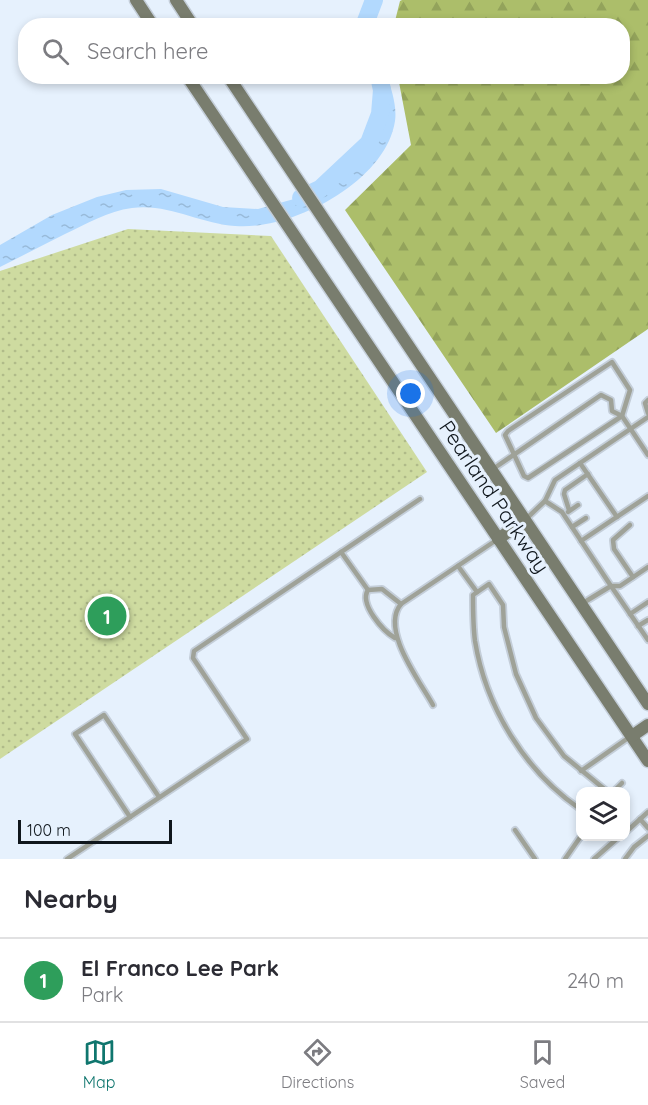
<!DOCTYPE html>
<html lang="en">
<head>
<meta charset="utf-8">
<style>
  body { margin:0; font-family:Quicksand,sans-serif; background:#f7f7f7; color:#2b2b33 }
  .controls { position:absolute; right:18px; bottom:18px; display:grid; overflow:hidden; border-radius:12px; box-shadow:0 3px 9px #0003 }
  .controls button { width:54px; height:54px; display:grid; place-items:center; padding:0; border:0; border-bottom:2px solid #e1e1e2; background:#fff; color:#2b2b33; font:30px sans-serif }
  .scale { position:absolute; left:18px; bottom:15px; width:154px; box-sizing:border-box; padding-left:6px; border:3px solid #0f161c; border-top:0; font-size:16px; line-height:21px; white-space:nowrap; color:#0f161c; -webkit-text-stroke:4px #e6f1fd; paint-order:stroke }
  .you { position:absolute; left:411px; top:394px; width:21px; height:21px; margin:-15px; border:4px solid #fff; border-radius:50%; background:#1a73e8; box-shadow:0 0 0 9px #1a73e833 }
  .badge { display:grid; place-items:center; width:39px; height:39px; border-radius:50%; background:#0f766e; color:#fff; font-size:20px; font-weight:700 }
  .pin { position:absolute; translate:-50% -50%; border:3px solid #fff; box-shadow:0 2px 6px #0006 }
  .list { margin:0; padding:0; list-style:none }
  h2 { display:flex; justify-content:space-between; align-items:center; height:78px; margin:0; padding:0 24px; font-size:26px }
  h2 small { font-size:20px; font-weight:400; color:#7c7c81 }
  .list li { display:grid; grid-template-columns:39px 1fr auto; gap:18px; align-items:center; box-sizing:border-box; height:84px; padding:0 24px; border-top:2px solid #e1e1e2 }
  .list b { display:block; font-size:22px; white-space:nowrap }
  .list p { margin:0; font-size:20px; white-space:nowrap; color:#7c7c81 }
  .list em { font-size:20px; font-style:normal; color:#7c7c81 }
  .icon { flex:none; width:33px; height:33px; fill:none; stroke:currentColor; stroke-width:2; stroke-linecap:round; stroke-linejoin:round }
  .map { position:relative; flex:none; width:648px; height:859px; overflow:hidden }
  .search { position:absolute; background:#fff; box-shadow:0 3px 9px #0003; left:18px; right:18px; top:18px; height:66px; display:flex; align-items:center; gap:15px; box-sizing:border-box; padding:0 21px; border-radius:24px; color:#7c7c81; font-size:22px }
  .sheet { height:162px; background:#fff }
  nav { display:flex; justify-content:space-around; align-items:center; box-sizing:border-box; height:84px; border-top:2px solid #e1e1e2; background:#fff; font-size:16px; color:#7c7c81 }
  nav a { display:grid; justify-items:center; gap:3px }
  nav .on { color:#0f766e }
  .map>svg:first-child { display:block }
  .forest { fill:url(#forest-firs) }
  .park { fill:url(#park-dots) }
  .water { fill:url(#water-ripples) }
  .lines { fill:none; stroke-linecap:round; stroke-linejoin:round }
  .river { stroke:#b2d9fe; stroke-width:18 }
  .service-casing { stroke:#c4ced9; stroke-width:8 }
  .secondary-casing { stroke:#c4ced9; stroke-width:15 }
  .service { stroke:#9fa298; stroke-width:4.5 }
  .secondary { stroke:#797d6e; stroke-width:12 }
  .labels { text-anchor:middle; stroke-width:6; stroke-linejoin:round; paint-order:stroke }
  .street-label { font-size:21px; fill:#0f161c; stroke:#e6f1fd }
</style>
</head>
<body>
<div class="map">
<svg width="648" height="859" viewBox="0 0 648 859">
  <defs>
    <pattern id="forest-firs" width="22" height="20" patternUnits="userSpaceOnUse" patternTransform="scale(1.5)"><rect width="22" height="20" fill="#acbe6a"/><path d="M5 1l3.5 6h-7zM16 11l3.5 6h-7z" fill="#93a35b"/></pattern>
    <pattern id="park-dots" width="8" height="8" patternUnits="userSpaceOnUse" patternTransform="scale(1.5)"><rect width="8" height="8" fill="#cedba0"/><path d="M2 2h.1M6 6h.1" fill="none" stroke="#b0bb89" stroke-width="1.8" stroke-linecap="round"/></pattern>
    <pattern id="water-ripples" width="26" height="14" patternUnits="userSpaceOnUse" patternTransform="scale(1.5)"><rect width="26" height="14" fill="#b2d9fe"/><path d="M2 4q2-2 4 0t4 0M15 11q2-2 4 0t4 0" fill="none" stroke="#98bad9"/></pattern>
  </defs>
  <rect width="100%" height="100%" fill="#e6f1fd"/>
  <path class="forest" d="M402 0H648V329L496 433 345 210 411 145 398 77 622 76V26L394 25 400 1Z"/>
  <path class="park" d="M128 229 271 236 427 472 0 759V271Z"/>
  <path class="water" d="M374 77H387C392 90 397 107 395 121 386 182 291 231 235 226 201 224 168 203 132 208 108 211 86 224 65 234 43 245 22 256 0 267V245L52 215 97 197 126 190 161 189 223 207 258 209 294 199 328 185 346 174 374 143 381 124 378 96Z"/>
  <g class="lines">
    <g class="river">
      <path d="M367 26 366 21 374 0"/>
      <path d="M301 198 320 189 369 143 380 114 382 90 379 76"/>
    </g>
    <g class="service-casing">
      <g id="service">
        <path d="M612 362 630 390 622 416 528 478 524 476 505 435 508 431Z"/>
        <path d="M648 400 645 403 648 413"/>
        <path d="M580 463 617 517"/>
        <path d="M493 469 601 395 611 400 612 411 622 416 648 455"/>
        <path d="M545 501 562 512 611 586H620L648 567"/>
        <path d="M569 510 564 494 565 490 588 474"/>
        <path d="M568 512 578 505"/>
        <path d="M526 519 545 501 555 480 648 417"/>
        <path d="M630 525 613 540 614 549 633 577"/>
        <path d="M572 527 586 518"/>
        <path d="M581 541 648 496"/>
        <path d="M341 552 368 590"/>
        <path d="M458 566 477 592"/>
        <path d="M583 603 611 586 648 640"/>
        <path d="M630 614 648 602"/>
        <path d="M638 626 648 620"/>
        <path d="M395 638C383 631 359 604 368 590L382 589 401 604"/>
        <path d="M433 705C419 680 380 629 401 604L498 539"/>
        <path d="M581 771 631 736"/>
        <path d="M613 792 622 783"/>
        <path d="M580 809C525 771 486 708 475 641 473 626 473 610 473 595L489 584 503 605 504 627 516 674 536 718 564 756 608 792"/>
        <path d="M130 817 75 734 104 715 159 797"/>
        <path d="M640 819 648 828"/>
        <path d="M515 830 535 859"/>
        <path d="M626 832 648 812"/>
        <path d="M67 859 247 739 193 658 194 651 420 499"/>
        <path d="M565 859 581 836"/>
        <path d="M594 859 620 836"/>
        <path d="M625 859 634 847 648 836"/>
      </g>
    </g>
    <g class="secondary-casing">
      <g id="secondary">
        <path d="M136 0 153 26"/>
        <path d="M176 0 193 26"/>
        <path d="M187 76 648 761"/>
        <path d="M228 76 648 704"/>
        <path d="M498 539 524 521"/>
        <path d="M632 736 648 725"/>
      </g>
    </g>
    <use href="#service" class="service"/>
    <use href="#secondary" class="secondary"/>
  </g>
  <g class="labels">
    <g class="street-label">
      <text transform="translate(494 497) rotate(56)" y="7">Pearland Parkway</text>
    </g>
  </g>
</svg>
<div class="controls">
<button><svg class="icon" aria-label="layers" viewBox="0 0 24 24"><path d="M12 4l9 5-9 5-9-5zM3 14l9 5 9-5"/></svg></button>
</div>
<div class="scale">100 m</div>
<div class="you"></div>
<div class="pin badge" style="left:107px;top:616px;background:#2e9e5b">1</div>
<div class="search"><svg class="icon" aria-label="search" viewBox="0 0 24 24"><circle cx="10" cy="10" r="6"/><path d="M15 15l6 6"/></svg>Search here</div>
</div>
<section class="sheet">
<h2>Nearby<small></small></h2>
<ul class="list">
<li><span class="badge" style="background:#2e9e5b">1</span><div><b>El Franco Lee Park</b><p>Park</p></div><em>240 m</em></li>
</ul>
</section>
<nav>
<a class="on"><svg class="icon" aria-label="map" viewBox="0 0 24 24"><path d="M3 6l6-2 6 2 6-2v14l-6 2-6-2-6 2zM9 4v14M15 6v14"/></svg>Map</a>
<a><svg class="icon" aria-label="directions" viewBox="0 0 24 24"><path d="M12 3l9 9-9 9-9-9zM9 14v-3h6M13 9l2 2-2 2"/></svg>Directions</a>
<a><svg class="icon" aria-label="saved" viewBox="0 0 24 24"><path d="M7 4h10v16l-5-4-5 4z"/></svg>Saved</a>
</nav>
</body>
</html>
